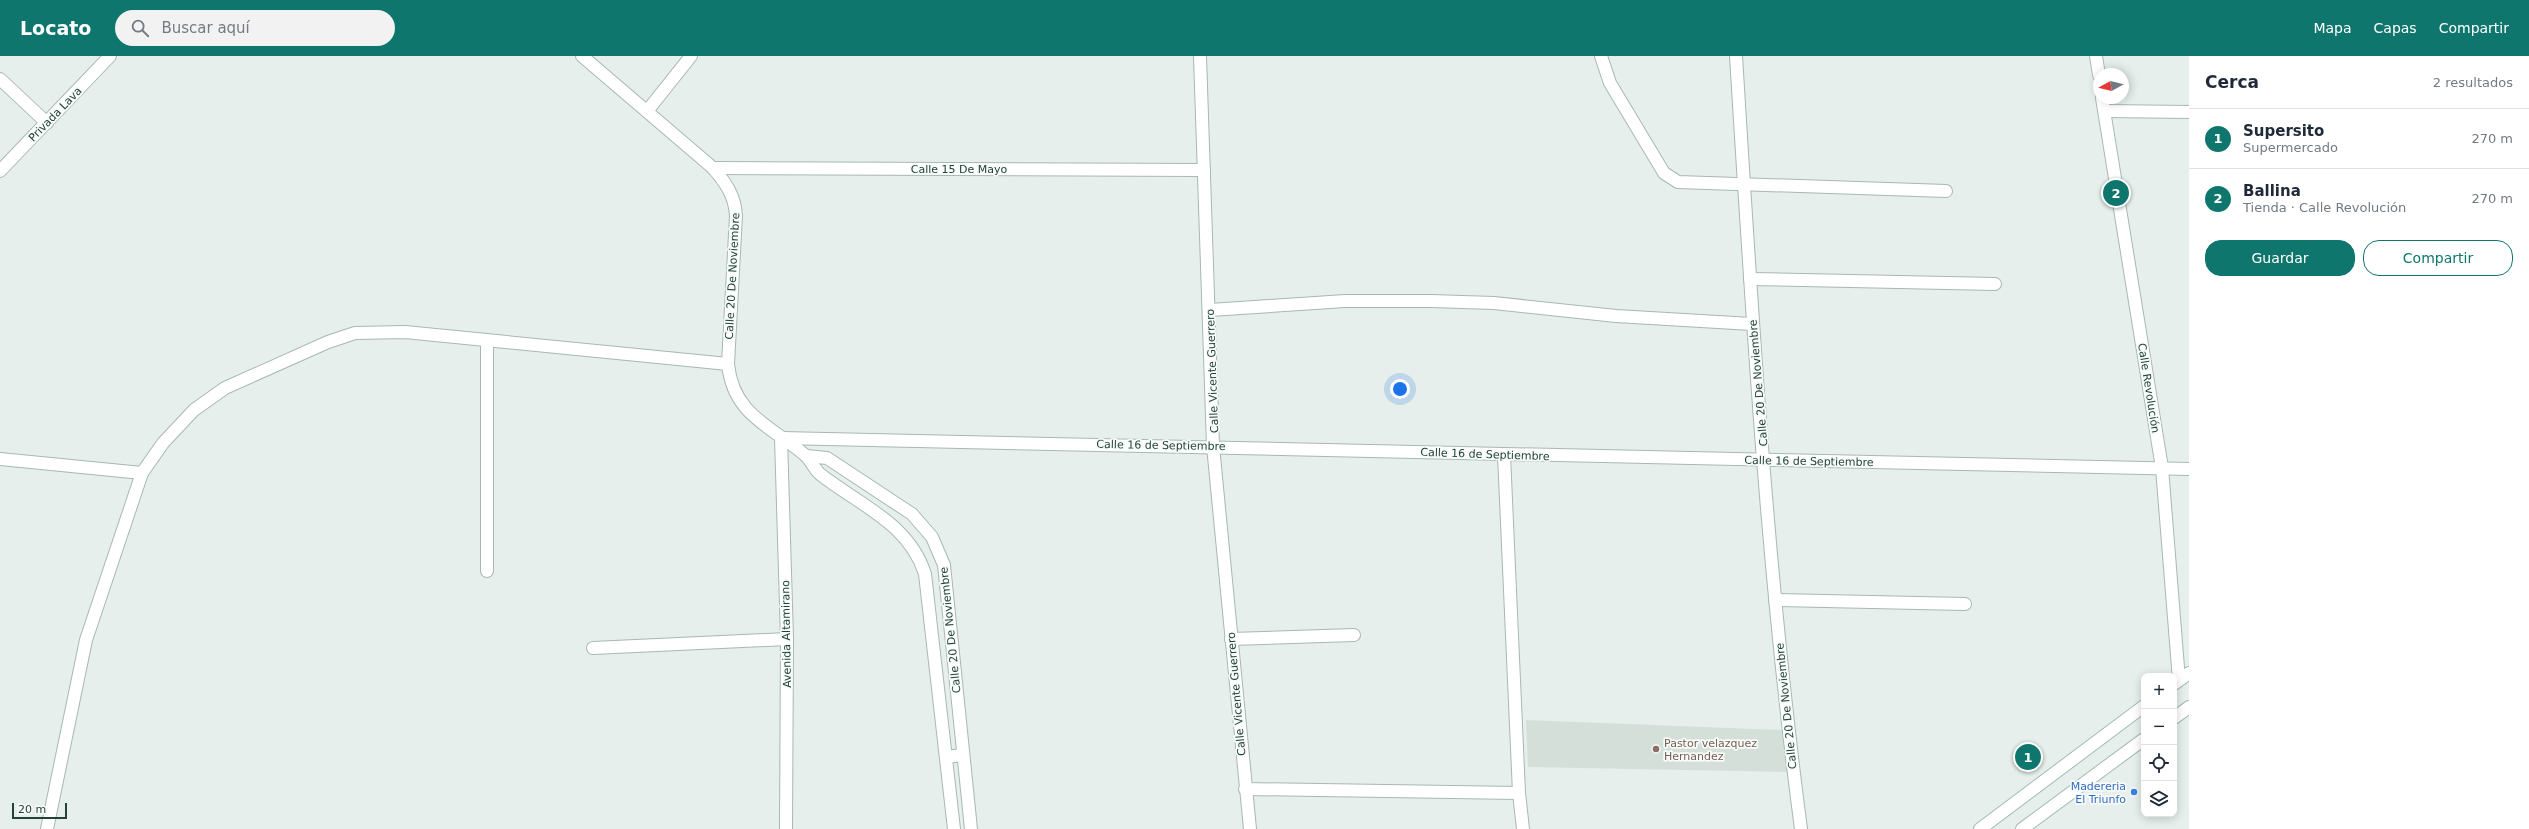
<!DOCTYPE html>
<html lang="es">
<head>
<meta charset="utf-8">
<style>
  body { margin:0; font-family:"DejaVu Sans",sans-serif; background:#f2f2f3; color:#1f2937 }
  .controls { position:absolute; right:12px; bottom:12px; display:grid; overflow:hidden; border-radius:8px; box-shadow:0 2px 10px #0003 }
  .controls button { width:36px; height:36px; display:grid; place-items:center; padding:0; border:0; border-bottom:1px solid #e0e1e3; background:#fff; color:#1f2937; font:20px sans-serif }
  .compass { position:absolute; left:2093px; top:12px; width:36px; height:36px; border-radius:50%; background:#fff; box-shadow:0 2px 10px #0003; rotate:262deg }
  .scale { position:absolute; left:12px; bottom:10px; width:55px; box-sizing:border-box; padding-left:4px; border:2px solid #24423a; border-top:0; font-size:11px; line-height:14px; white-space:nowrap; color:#24423a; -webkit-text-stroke:3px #f7fbf9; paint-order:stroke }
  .you { position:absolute; left:1400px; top:333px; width:14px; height:14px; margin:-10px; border:3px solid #fff; border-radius:50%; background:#1a73e8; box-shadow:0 0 0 6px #1a73e833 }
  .badge { display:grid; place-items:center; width:26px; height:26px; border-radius:50%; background:#0f766e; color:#fff; font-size:13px; font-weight:700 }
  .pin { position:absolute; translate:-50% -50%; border:2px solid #fff; box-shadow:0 1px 4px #0006 }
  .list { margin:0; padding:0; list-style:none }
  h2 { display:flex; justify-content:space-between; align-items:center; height:52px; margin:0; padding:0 16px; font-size:17px }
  h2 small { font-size:13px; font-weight:400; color:#747a83 }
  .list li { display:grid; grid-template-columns:26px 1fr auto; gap:12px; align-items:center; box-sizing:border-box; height:60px; padding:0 16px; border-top:1px solid #e0e1e3 }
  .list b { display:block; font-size:15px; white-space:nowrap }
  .list p { margin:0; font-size:13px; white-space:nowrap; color:#747a83 }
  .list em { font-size:13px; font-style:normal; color:#747a83 }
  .actions { display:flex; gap:8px; padding:12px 16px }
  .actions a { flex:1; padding:9px 0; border:1px solid #0f766e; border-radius:16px; text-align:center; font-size:14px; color:#0f766e }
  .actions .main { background:#0f766e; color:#fff }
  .icon { flex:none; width:22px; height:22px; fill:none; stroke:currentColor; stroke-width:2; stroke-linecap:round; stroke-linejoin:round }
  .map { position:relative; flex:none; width:2189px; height:773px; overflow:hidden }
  header { display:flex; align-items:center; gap:24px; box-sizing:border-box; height:56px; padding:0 20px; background:#0f766e; color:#fff }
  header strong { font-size:19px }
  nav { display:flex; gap:22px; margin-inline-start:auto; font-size:14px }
  .search { width:280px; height:36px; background:#f2f2f3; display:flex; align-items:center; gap:10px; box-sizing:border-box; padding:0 14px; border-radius:22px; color:#747a83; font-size:15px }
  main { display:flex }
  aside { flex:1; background:#fff }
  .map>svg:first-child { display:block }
  .built { fill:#d4dfda }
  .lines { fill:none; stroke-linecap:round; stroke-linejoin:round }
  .street-casing { stroke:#a8b8b2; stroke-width:14 }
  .secondary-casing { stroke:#a4bbb3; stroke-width:14 }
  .street { stroke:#fff; stroke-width:12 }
  .secondary { stroke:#fff; stroke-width:12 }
  .education-dot { fill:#8d6e63; stroke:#f7fbf9; stroke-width:1.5 }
  .shop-dot { fill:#3f7fe0; stroke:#f7fbf9; stroke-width:1.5 }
  .labels { text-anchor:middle; stroke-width:3.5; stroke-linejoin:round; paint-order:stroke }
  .street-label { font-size:11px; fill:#24423a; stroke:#f7fbf9 }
  .education-label { font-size:11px; fill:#785e54; stroke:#f7fbf9; text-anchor:start }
  .shop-label { font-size:11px; fill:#366cbe; stroke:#f7fbf9; text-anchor:end }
</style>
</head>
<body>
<header>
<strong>Locato</strong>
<div class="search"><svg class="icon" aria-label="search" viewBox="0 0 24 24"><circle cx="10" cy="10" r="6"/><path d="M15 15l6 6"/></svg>Buscar aquí</div>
<nav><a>Mapa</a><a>Capas</a><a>Compartir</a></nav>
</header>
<main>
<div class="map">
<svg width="2189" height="773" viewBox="0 0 2189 773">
  <rect width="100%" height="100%" fill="#e6efeb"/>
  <path class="built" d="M1526 664 1783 674 1788 716 1528 711Z"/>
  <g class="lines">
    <g class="street-casing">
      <g id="street">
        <path d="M582 0 713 112C726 127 735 140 736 160L728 308C733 359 771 370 805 399 811 404 814 413 820 418 859 449 909 467 925 518L954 773"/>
        <path d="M1200 0 1213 390 1250 773"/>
        <path d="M1601 0 1610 27 1664 117 1678 126 1946 135"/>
        <path d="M1736 0C1752 258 1767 517 1801 773"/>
        <path d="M2096 0 2099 19"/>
        <path d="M0 23 47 67"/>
        <path d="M2102 42 2162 412 2179 624"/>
        <path d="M648 54 691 0"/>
        <path d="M2105 55 2189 56"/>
        <path d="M713 112 1204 114"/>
        <path d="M0 115 110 0"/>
        <path d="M1750 223 1995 228"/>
        <path d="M1210 254 1345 245H1431L1494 247 1616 260 1752 268"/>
        <path d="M487 285V515"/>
        <path d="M1504 399 1519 737 1523 773"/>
        <path d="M806 400 827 402 912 458 932 481 944 509 971 773"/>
        <path d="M0 403 142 417"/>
        <path d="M1775 544 1965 548"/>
        <path d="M1231 583 1354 579"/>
        <path d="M593 592 787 583"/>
        <path d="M1245 733 1519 737"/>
        <path d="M47 773 86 584 142 417 163 387 194 354 225 332 328 286 355 277 405 276 728 308"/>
        <path d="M786 773 787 583 781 382 2189 413"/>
      </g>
    </g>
    <g class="secondary-casing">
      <g id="secondary">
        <path d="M2174 628 2189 617"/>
        <path d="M2174 662 2189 651"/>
        <path d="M946 701 963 699"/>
        <path d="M1980 773 2144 650"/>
        <path d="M2022 773 2144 683"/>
      </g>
    </g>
    <use href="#street" class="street"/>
    <use href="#secondary" class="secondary"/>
  </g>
  <circle class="education-dot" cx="1656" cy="693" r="4"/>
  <circle class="shop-dot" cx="2134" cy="736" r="4"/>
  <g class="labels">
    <g class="street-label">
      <text transform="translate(55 58) rotate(-46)" y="4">Privada Lava</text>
      <text x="959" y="117">Calle 15 De Mayo</text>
      <text transform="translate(732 220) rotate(-87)" y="4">Calle 20 De Noviembre</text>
      <text transform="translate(1212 315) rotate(-92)" y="4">Calle Vicente Guerrero</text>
      <text transform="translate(1758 327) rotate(-95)" y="4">Calle 20 De Noviembre</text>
      <text transform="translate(2149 332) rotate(81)" y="4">Calle Revolución</text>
      <text transform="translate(1161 389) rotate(1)" y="4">Calle 16 de Septiembre</text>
      <text transform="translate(1485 398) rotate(2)" y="4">Calle 16 de Septiembre</text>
      <text transform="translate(1809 405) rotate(1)" y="4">Calle 16 de Septiembre</text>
      <text transform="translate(950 574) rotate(-96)" y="4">Calle 20 De Noviembre</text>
      <text transform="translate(786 578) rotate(-91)" y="4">Avenida Altamirano</text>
      <text transform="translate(1236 638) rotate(-95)" y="4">Calle Vicente Guerrero</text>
      <text transform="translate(1786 650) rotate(-96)" y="4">Calle 20 De Noviembre</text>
    </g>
    <g class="education-label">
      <text x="1664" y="691">Pastor velazquez<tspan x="1664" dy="13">Hernandez</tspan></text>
    </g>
    <g class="shop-label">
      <text x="2126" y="734">Madereria<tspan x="2126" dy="13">El Triunfo</tspan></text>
    </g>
  </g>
</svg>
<div class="controls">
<button>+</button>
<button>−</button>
<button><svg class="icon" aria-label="locate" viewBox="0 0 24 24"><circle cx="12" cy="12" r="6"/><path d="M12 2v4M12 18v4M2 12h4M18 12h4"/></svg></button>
<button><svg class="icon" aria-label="layers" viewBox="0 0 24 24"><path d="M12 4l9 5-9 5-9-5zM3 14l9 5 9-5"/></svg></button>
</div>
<svg class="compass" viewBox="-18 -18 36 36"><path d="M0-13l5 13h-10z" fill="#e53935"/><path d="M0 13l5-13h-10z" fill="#747a83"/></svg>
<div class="scale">20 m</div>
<div class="you"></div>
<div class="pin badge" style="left:2028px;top:701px">1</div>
<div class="pin badge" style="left:2116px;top:137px">2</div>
</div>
<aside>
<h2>Cerca<small>2 resultados</small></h2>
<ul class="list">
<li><span class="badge">1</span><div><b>Supersito</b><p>Supermercado</p></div><em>270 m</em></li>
<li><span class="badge">2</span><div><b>Ballina</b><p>Tienda · Calle Revolución</p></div><em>270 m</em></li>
</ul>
<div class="actions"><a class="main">Guardar</a><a>Compartir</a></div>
</aside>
</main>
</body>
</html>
